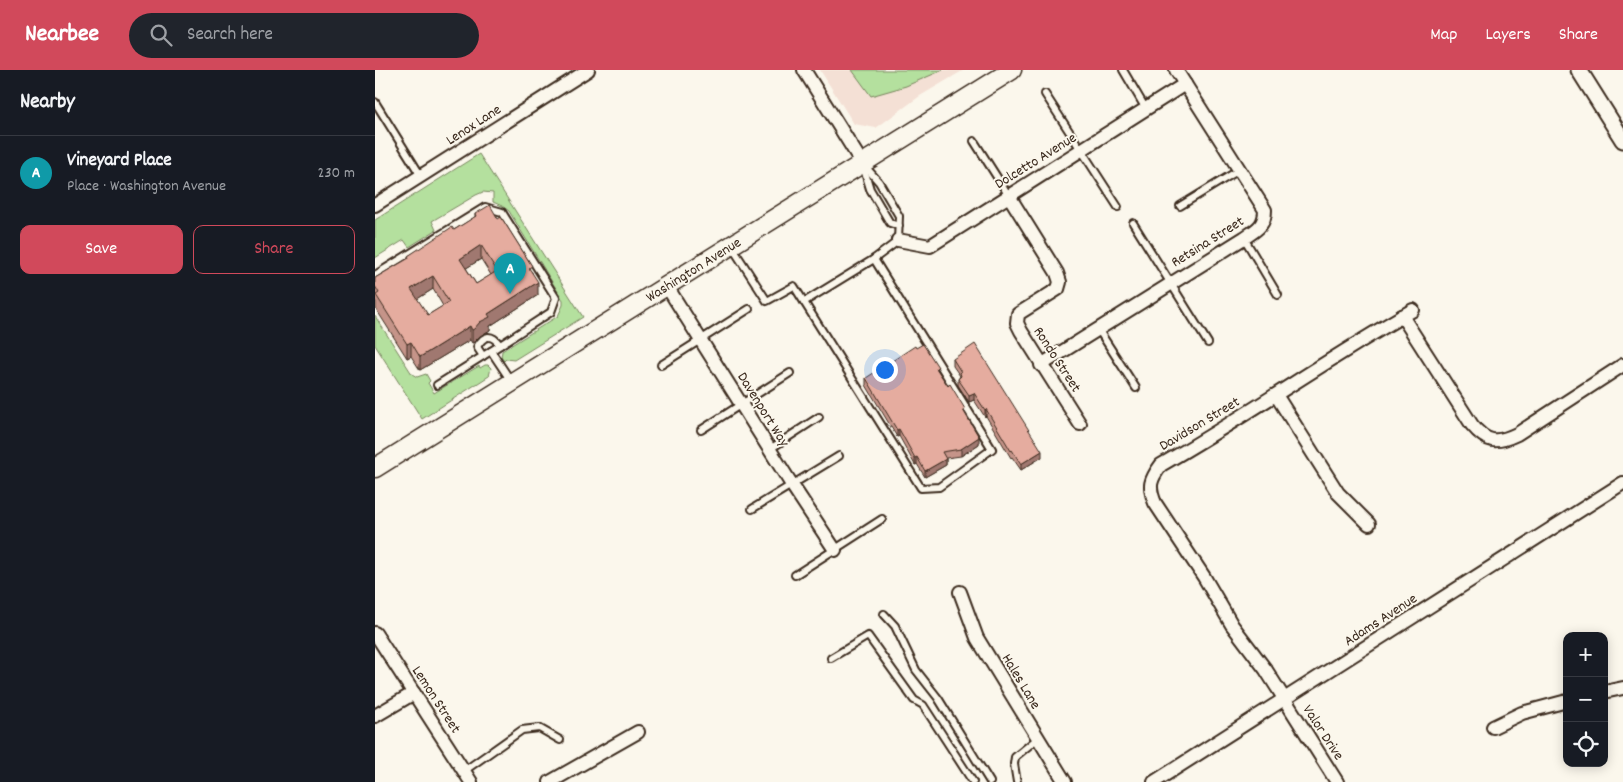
<!DOCTYPE html>
<html lang="en">
<head>
<meta charset="utf-8">
<style>
  body { margin:0; font-family:Dekko,sans-serif; background:#20242c; color:#f1f3f6 }
  .controls { position:absolute; right:15px; bottom:15px; display:grid; overflow:hidden; border-radius:10px; box-shadow:0 2px 12px #0003 }
  .controls button { width:45px; height:45px; display:grid; place-items:center; padding:0; border:0; border-bottom:1px solid #363941; background:#171b24; color:#f1f3f6; font:25px sans-serif }
  .you { position:absolute; left:509px; top:299px; width:18px; height:18px; margin:-12px; border:4px solid #fff; border-radius:50%; background:#1a73e8; box-shadow:0 0 0 8px #1a73e833 }
  .badge { display:grid; place-items:center; width:32px; height:32px; border-radius:50%; background:#d1495b; color:#fff; font-size:16px; font-weight:700 }
  .pin { position:absolute; translate:-50% -41px; filter:drop-shadow(0 1px 2px #0008) }
  .pin::after { content:''; position:absolute; top:26px; width:18px; height:15px; background:inherit; clip-path:polygon(0 0,100% 0,50% 100%) }
  .list { margin:0; padding:0; list-style:none }
  h2 { display:flex; justify-content:space-between; align-items:center; height:65px; margin:0; padding:0 20px; font-size:21px }
  h2 small { font-size:16px; font-weight:400; color:#9ea1a6 }
  .list li { display:grid; grid-template-columns:32px 1fr auto; gap:15px; align-items:center; box-sizing:border-box; height:75px; padding:0 20px; border-top:1px solid #363941 }
  .list b { display:block; font-size:19px; white-space:nowrap }
  .list p { margin:0; font-size:16px; white-space:nowrap; color:#9ea1a6 }
  .list em { font-size:16px; font-style:normal; color:#9ea1a6 }
  .actions { display:flex; gap:10px; padding:15px 20px }
  .actions a { flex:1; padding:11px 0; border:1px solid #d1495b; border-radius:10px; text-align:center; font-size:18px; color:#d1495b }
  .actions .main { background:#d1495b; color:#fff }
  .icon { flex:none; width:28px; height:28px; fill:none; stroke:currentColor; stroke-width:2; stroke-linecap:round; stroke-linejoin:round }
  .map { position:relative; flex:none; width:1248px; height:712px; overflow:hidden }
  header { display:flex; align-items:center; gap:30px; box-sizing:border-box; height:70px; padding:0 25px; background:#d1495b; color:#fff }
  header strong { font-size:24px }
  nav { display:flex; gap:28px; margin-inline-start:auto; font-size:18px }
  .search { width:350px; height:45px; background:#20242c; display:flex; align-items:center; gap:12px; box-sizing:border-box; padding:0 18px; border-radius:28px; color:#9ea1a6; font-size:19px }
  main { display:flex }
  aside { flex:1; background:#171b24 }
  .map>svg:first-child { display:block }
  .built { fill:#f4e0d5 }
  .garden { fill:#b4e09e; stroke:#78855e }
  .lines { fill:none; stroke-linecap:round; stroke-linejoin:round }
  .service-casing { stroke:#3b2a1e; stroke-width:10 }
  .minor-casing { stroke:#3b2a1e; stroke-width:16 }
  .tertiary-casing { stroke:#3b2a1e; stroke-width:19 }
  .secondary-casing { stroke:#3b2a1e; stroke-width:21 }
  .service { stroke:#fbf7ec; stroke-width:6 }
  .minor { stroke:#fbf7ec; stroke-width:12 }
  .tertiary { stroke:#fbf7ec; stroke-width:15 }
  .secondary { stroke:#fbf7ec; stroke-width:18 }
  .wall { fill:#c59489; stroke:#3b2a1e; fill-rule:evenodd }
  .shaded-wall { fill:#a0786f; stroke:#3b2a1e }
  .building { fill:#e5ac9f; stroke:#3b2a1e; fill-rule:evenodd }
  .labels { text-anchor:middle; stroke-width:4; stroke-linejoin:round; paint-order:stroke }
  .street-label { font-size:15px; fill:#3b2a1e; stroke:#fbf7ec }
</style>
</head>
<body>
<header>
<strong>Nearbee</strong>
<div class="search"><svg class="icon" aria-label="search" viewBox="0 0 24 24"><circle cx="10" cy="10" r="6"/><path d="M15 15l6 6"/></svg>Search here</div>
<nav><a>Map</a><a>Layers</a><a>Share</a></nav>
</header>
<main>
<aside>
<h2>Nearby<small></small></h2>
<ul class="list">
<li><span class="badge" style="background:#0f9aa8">A</span><div><b>Vineyard Place</b><p>Place · Washington Avenue</p></div><em>230 m</em></li>
</ul>
<div class="actions"><a class="main">Save</a><a>Share</a></div>
</aside>
<div class="map">
<svg width="1248" height="712" viewBox="0 0 1248 712">
  <rect width="100%" height="100%" fill="#fbf7ec"/>
  <filter id="ink" filterUnits="userSpaceOnUse"><feTurbulence type="fractalNoise" baseFrequency=".02" numOctaves="2"/><feDisplacementMap in="SourceGraphic" scale="10" xChannelSelector="R" yChannelSelector="G"/><feConvolveMatrix kernelMatrix="1 2 1 2 8 2 1 2 1" color-interpolation-filters="sRGB"/></filter>
  <g filter="url(#ink)">
    <path class="built" d="M445 0H589L545 26 501 58 479 54Z"/>
    <g class="garden">
      <path d="M477 0H568L531 16 496 26Z"/>
      <path d="M104 84 208 247 139 290 131 289 129 291 126 287 127 281 183 246 188 235V230L134 141 127 136 118 132V123L108 122 101 125 57 151 61 160 34 177 29 170 0 188V150Z"/>
      <path d="M0 246 37 304 42 307 51 304 55 311 53 313 59 323 104 296 105 298 110 295H113L116 298 114 306 47 349 0 275Z"/>
    </g>
    <g class="lines">
      <g class="service-casing">
        <g id="service">
          <path d="M748 0 771 39"/>
          <path d="M670 24 743 137"/>
          <path d="M0 32 46 106"/>
          <path d="M599 71 634 126"/>
          <path d="M488 96 495 119 515 153 524 156"/>
          <path d="M805 136 864 100"/>
          <path d="M758 153 833 273"/>
          <path d="M869 168 903 225"/>
          <path d="M357 177 392 231 419 216 546 418 564 417 617 379 499 189"/>
          <path d="M0 205 110 137 127 142 181 228 176 242 116 281 136 311"/>
          <path d="M429 232 499 189 523 171 524 146 504 112 488 94"/>
          <path d="M723 259 761 318"/>
          <path d="M108 286 102 277C109 264 117 264 125 275"/>
          <path d="M286 295 374 239"/>
          <path d="M62 315 116 281"/>
          <path d="M326 360 415 303"/>
          <path d="M395 379 444 347"/>
          <path d="M377 439 464 386"/>
          <path d="M420 505 507 449"/>
          <path d="M509 544 520 556 541 600 563 628 615 712"/>
          <path d="M456 588 493 566 539 630 548 635 598 712"/>
          <path d="M89 701 147 660 164 658 185 670"/>
          <path d="M642 712 639 694 640 687 663 668"/>
        </g>
      </g>
      <g class="minor-casing">
        <g id="minor">
          <path d="M429 0 487 93"/>
          <path d="M634 126 682 203 685 212 683 219 643 244 642 253 646 261 705 354"/>
          <path d="M0 135 213 0"/>
          <path d="M523 170 555 176 810 14"/>
          <path d="M291 215 417 415 460 480"/>
          <path d="M1027 246 1097 355C1112 373 1121 374 1142 364L1248 295"/>
          <path d="M666 295 869 168C881 160 890 156 890 140L801 0"/>
          <path d="M901 325 963 423 994 454"/>
          <path d="M585 522 602 568 690 712"/>
          <path d="M0 563 96 712"/>
          <path d="M1229 622 1248 618"/>
          <path d="M0 646 39 623"/>
          <path d="M1118 657 1147 643 1192 631"/>
          <path d="M175 712 263 662"/>
          <path d="M779 712 1248 413"/>
          <path d="M962 712 891 600 857 555 829 507 780 433C773 416 775 410 786 395 872 346 952 289 1038 240"/>
        </g>
      </g>
      <g class="tertiary-casing">
        <path id="tertiary" d="M1204 0 1248 70"/>
      </g>
      <g class="secondary-casing">
        <path id="secondary" d="M0 398 637 0"/>
      </g>
      <use href="#service" class="service"/>
      <use href="#minor" class="minor"/>
      <use href="#tertiary" class="tertiary"/>
      <use href="#secondary" class="secondary"/>
    </g>
    <g class="wall">
      <path d="M100 144 157 202 163 225 115 256V260L105 266 99 272 97 273 95 270 45 300 36 286 32 288 1 239V232L0 230V208L33 188V186L79 160 100 147ZM106 189 116 205 101 214 91 198ZM58 219 68 236 53 245 42 229Z"/>
      <path d="M578 289 667 387 646 400 637 387 636 388 611 346 610 347 599 330 594 332 583 315V309L585 306 578 296Z"/>
      <path d="M563 302 590 343 604 374 586 386 571 388V395L550 407 542 394 540 395 524 366 522 367 491 315V308Z"/>
    </g>
    <g class="shaded-wall">
      <path d="M106 175V189L85 202V189Z"/>
      <path d="M58 206V219L36 233V219Z"/>
      <path d="M163 212V225L115 256V260L105 266 99 272 97 273V260L113 244Z"/>
      <path d="M95 256V270L45 300V287Z"/>
      <path d="M36 272V286L32 288V274Z"/>
      <path d="M599 323V330L594 332V325Z"/>
      <path d="M611 339V346L610 347V340Z"/>
      <path d="M524 359V366L522 367V360Z"/>
      <path d="M604 367V374L586 386V379Z"/>
      <path d="M667 381V387L646 400V394Z"/>
      <path d="M542 387V394L540 395V388Z"/>
      <path d="M571 389V395L550 407V401Z"/>
    </g>
    <g class="building">
      <path d="M115 135 123 149 126 147 145 177 157 196 154 198 163 212 113 244 115 247 105 252 99 259 97 260 95 256 45 287 36 272 32 274 1 225 4 223 0 216V208L34 188 33 186 77 157 79 160 101 146 100 144ZM106 175 122 201 101 214 85 189ZM58 206 74 232 53 245 36 219Z"/>
      <path d="M548 274 563 297 561 298 573 316 575 314 590 339 588 340 604 367 586 379 567 382 571 389 550 401 542 387 540 388 524 359 522 360 491 308 540 276 541 278Z"/>
      <path d="M600 274 667 381 646 394 637 380 636 381 611 339 610 340 599 323 594 325 583 309 586 306 585 303 586 302 578 289Z"/>
    </g>
  </g>
  <g class="labels">
    <g class="street-label">
      <text transform="translate(98 54) rotate(-33)" y="5">Lenox Lane</text>
      <text transform="translate(660 90) rotate(-32)" y="5">Dolcetto Avenue</text>
      <text transform="translate(832 171) rotate(-32)" y="5">Retsina Street</text>
      <text transform="translate(318 199) rotate(-32)" y="5">Washington Avenue</text>
      <text transform="translate(683 289) rotate(57)" y="5">Rondo Street</text>
      <text transform="translate(389 339) rotate(58)" y="5">Davenport Way</text>
      <text transform="translate(824 353) rotate(-31)" y="5">Davidson Street</text>
      <text transform="translate(1005 549) rotate(-33)" y="5">Adams Avenue</text>
      <text transform="translate(647 611) rotate(59)" y="5">Hales Lane</text>
      <text transform="translate(62 629) rotate(57)" y="5">Lemon Street</text>
      <text transform="translate(949 662) rotate(57)" y="5">Valor Drive</text>
    </g>
  </g>
</svg>
<div class="controls">
<button>+</button>
<button>−</button>
<button><svg class="icon" aria-label="locate" viewBox="0 0 24 24"><circle cx="12" cy="12" r="6"/><path d="M12 2v4M12 18v4M2 12h4M18 12h4"/></svg></button>
</div>
<div class="you"></div>
<div class="pin badge" style="left:135px;top:224px;background:#0f9aa8">A</div>
</div>
</main>
</body>
</html>
